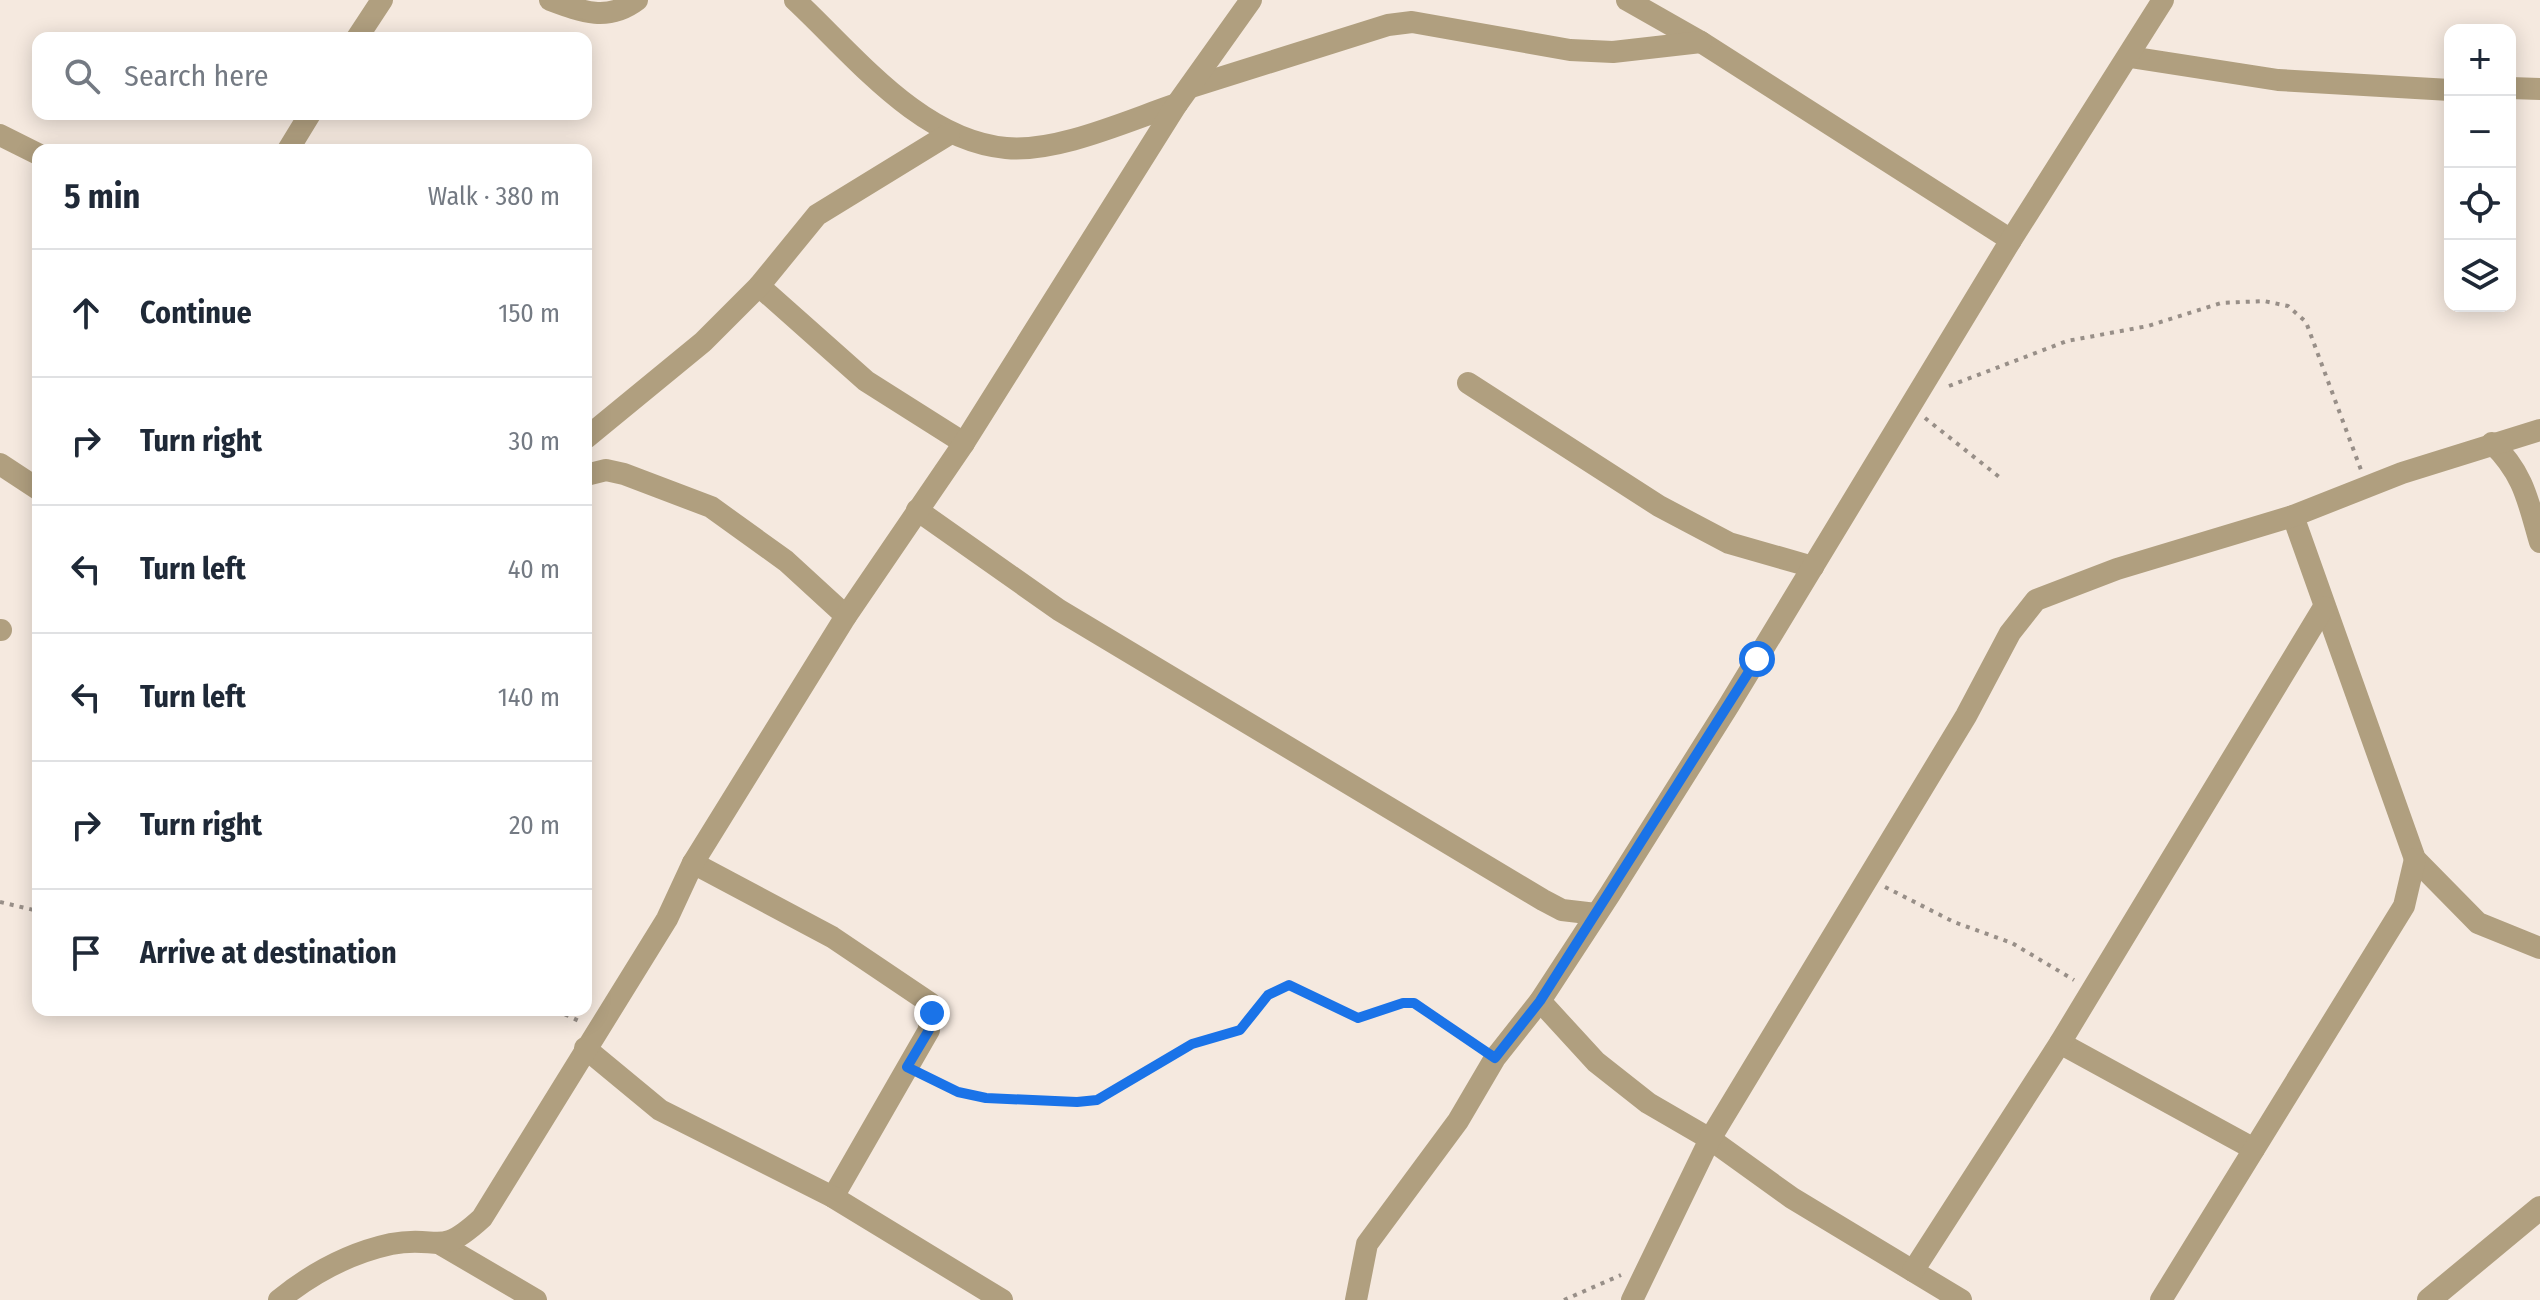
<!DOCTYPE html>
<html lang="en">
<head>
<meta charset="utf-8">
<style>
  body { margin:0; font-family:"Fira Sans Condensed",sans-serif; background:#f6f6f7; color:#1f2937 }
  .controls { position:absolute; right:24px; top:24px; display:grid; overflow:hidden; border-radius:16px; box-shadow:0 4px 20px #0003 }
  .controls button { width:72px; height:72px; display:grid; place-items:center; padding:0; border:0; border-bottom:2px solid #e0e1e3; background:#fff; color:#1f2937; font:40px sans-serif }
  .stop { position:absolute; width:24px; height:24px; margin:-18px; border:6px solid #1a73e8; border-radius:50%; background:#fff }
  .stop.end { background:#1a73e8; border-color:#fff; box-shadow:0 2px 8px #0008 }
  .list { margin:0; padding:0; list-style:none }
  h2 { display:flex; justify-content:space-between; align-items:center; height:104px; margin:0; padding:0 32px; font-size:34px }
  h2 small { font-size:26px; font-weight:400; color:#747a83 }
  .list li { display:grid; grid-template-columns:52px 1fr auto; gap:24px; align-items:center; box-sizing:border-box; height:128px; padding:0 32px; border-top:2px solid #e0e1e3 }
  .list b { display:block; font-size:30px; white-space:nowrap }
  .list em { font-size:26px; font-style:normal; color:#747a83 }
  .icon { flex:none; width:44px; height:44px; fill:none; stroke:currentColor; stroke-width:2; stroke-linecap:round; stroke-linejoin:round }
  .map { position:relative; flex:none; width:2540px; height:1300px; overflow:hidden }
  .search { position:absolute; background:#fff; box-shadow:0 4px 20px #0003; left:32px; top:32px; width:560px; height:88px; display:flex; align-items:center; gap:20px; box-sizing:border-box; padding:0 28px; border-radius:16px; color:#747a83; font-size:30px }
  .panel { position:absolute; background:#fff; box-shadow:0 4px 20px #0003; left:32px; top:144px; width:560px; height:872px; border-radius:16px }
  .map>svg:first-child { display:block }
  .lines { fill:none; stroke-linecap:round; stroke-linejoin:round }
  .path { stroke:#988f88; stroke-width:4; stroke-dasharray:4 6; stroke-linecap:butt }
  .minor { stroke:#b09f7f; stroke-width:22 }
  .tertiary { stroke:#b09f7f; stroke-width:24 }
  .route { stroke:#1a73e8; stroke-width:10 }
</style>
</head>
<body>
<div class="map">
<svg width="2540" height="1300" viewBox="0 0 2540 1300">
  <rect width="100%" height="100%" fill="#f5e9df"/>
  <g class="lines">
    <g class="path">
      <path d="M1949 386 2067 341 2148 326 2221 303 2264 301 2288 306 2306 322 2361 470"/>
      <path d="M1925 418 2003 480"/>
      <path d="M1885 887 1954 922 2012 943 2074 980"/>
      <path d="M0 902 38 911"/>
      <path d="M556 1010 581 1022"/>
      <path d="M927 1077 958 1092 986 1098 1077 1102 1097 1100 1192 1044 1240 1030 1268 995 1289 985 1358 1018 1403 1003H1414L1480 1049"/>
      <path d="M1564 1300 1621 1275"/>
    </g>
    <g class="minor">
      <path d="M550 0C582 12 608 22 637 0"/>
      <path d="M795 0C855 56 920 140 1006 148 1057 153 1129 120 1177 104"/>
      <path d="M1627 0 1701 42 2011 240"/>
      <path d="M357 38 382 0"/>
      <path d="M2130 57 2278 80 2450 90"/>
      <path d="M1191 87 1388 25 1412 22 1570 50 1613 52 1701 42"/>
      <path d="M2510 88 2540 89"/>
      <path d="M0 135 38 154"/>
      <path d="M288 150 310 114"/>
      <path d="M759 286 866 381 964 443"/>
      <path d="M1468 383 1659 506 1729 543 1813 567"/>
      <path d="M586 438 703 342 759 286 817 215 949 134"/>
      <path d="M2492 443C2524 474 2528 501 2540 542"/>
      <path d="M0 464 38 489"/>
      <path d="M586 475 606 470 624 474 711 507 786 561 846 616"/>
      <path d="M917 510 1059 610 1543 900 1562 910 1596 914"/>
      <path d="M2293 516 2415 859 2478 923 2540 948"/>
      <path d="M0 630H1"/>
      <path d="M693 863 832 937 930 1003 929 1030 833 1197"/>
      <path d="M1540 1001 1596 1062 1648 1103 1710 1139 1792 1198 1961 1300"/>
      <path d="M2060 1043 2254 1149"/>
      <path d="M585 1048 660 1110 833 1197 1002 1300"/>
      <path d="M442 1245 536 1300"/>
      <path d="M1913 1271 2060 1043 2324 607"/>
      <path d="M279 1300C311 1274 350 1253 391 1244 441 1234 436 1260 482 1218L667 919 693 863 846 616 964 443 1177 104 1251 0"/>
      <path d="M1356 1300 1367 1244 1458 1121 1495 1058 1540 1001 1610 894 1729 705 2011 240 2163 0"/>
      <path d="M1632 1300 1710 1139 1966 716 2010 633 2036 600 2117 569 2293 516 2402 473 2540 430"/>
      <path d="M2161 1300 2404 906 2415 859"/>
    </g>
    <path class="tertiary" d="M2429 1300 2540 1208"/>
  </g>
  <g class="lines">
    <path class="route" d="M932 1013 929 1030 907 1067 958 1092 986 1098 1077 1102 1097 1100 1192 1044 1240 1030 1268 995 1289 985 1358 1018 1403 1003H1414L1495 1058 1540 1001 1757 659"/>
  </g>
</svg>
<div class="controls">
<button>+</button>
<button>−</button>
<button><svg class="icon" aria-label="locate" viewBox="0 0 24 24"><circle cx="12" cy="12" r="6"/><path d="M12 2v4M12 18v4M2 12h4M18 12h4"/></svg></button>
<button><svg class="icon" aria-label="layers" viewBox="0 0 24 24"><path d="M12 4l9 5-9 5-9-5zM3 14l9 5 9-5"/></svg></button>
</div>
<div class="stop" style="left:1757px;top:659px"></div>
<div class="stop end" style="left:932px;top:1013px"></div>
<div class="search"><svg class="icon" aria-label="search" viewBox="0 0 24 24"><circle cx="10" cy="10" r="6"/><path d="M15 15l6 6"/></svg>Search here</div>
<section class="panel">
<h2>5 min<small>Walk · 380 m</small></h2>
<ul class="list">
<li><svg class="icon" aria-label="ahead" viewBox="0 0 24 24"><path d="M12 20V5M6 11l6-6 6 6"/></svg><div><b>Continue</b></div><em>150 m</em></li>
<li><svg class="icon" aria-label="right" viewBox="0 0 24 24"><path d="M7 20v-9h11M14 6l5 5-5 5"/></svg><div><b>Turn right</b></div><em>30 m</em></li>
<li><svg class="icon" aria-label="left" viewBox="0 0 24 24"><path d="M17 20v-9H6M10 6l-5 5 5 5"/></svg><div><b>Turn left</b></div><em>40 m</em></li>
<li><svg class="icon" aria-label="left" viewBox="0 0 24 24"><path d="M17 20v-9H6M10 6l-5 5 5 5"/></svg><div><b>Turn left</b></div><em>140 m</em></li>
<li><svg class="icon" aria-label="right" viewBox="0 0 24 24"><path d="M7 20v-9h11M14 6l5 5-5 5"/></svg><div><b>Turn right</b></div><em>20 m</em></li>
<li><svg class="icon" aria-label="arrive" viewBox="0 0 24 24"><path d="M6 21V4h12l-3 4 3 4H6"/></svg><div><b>Arrive at destination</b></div></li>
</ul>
</section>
</div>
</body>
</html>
